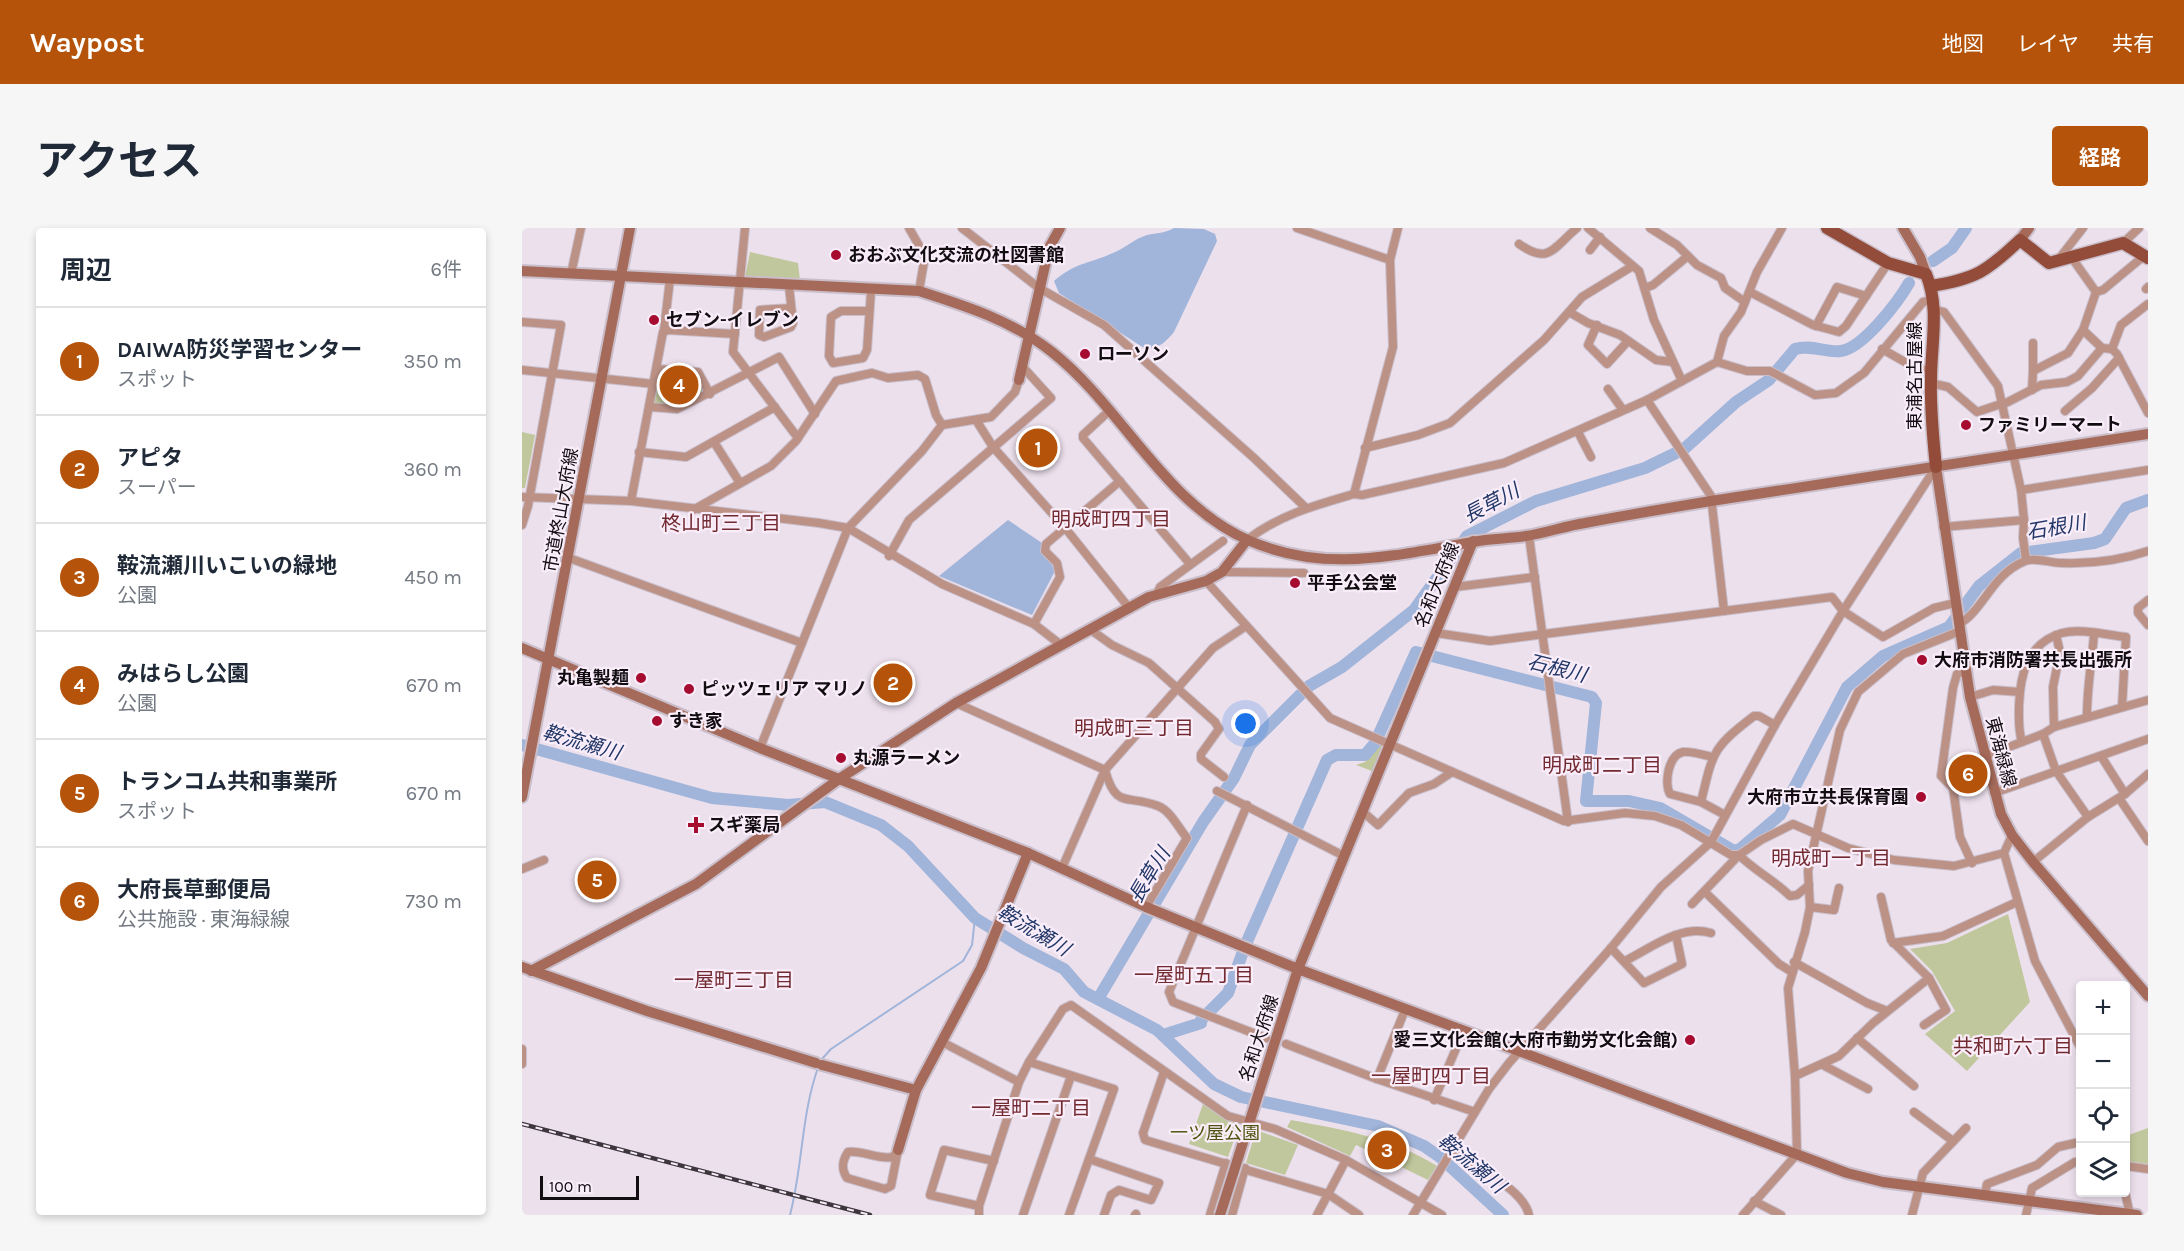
<!DOCTYPE html>
<html lang="ja">
<head>
<meta charset="utf-8">
<style>
  body { margin:0; font-family:Karla,"Noto Sans JP",sans-serif; background:#f6f6f7; color:#1f2937 }
  .controls { position:absolute; right:18px; bottom:18px; display:grid; overflow:hidden; border-radius:6px; box-shadow:0 3px 9px #0003 }
  .controls button { width:54px; height:54px; display:grid; place-items:center; padding:0; border:0; border-bottom:2px solid #e0e1e3; background:#fff; color:#1f2937; font:30px sans-serif }
  .scale { position:absolute; left:18px; bottom:15px; width:99px; box-sizing:border-box; padding-left:6px; border:3px solid #110d11; border-top:0; font-size:16px; line-height:21px; white-space:nowrap; color:#110d11; -webkit-text-stroke:4px #faedfa; paint-order:stroke }
  .you { position:absolute; left:724px; top:496px; width:21px; height:21px; margin:-15px; border:4px solid #fff; border-radius:50%; background:#1a73e8; box-shadow:0 0 0 9px #1a73e833 }
  .badge { display:grid; place-items:center; width:39px; height:39px; border-radius:50%; background:#b45309; color:#fff; font-size:20px; font-weight:700 }
  .pin { position:absolute; translate:-50% -50%; border:3px solid #fff; box-shadow:0 2px 6px #0006 }
  .list { margin:0; padding:0; list-style:none }
  h2 { display:flex; justify-content:space-between; align-items:center; height:78px; margin:0; padding:0 24px; font-size:26px }
  h2 small { font-size:20px; font-weight:400; color:#747a83 }
  .list li { display:grid; grid-template-columns:39px 1fr auto; gap:18px; align-items:center; box-sizing:border-box; height:108px; padding:0 24px; border-top:2px solid #e0e1e3 }
  .list b { display:block; font-size:22px; white-space:nowrap }
  .list p { margin:0; font-size:20px; white-space:nowrap; color:#747a83 }
  .list em { font-size:20px; font-style:normal; color:#747a83 }
  .icon { flex:none; width:33px; height:33px; fill:none; stroke:currentColor; stroke-width:2; stroke-linecap:round; stroke-linejoin:round }
  .map { position:relative; flex:none; width:1626px; height:987px; overflow:hidden; border-radius:6px }
  header { display:flex; align-items:center; gap:36px; box-sizing:border-box; height:84px; padding:0 30px; background:#b45309; color:#fff }
  header strong { font-size:28px }
  nav { display:flex; gap:33px; margin-inline-start:auto; font-size:21px }
  .intro { display:flex; align-items:center; justify-content:space-between; box-sizing:border-box; height:144px; padding:0 36px }
  h1 { margin:0; font-size:42px }
  .button { padding:15px 27px; border-radius:6px; background:#b45309; color:#fff; font-size:21px; font-weight:700 }
  main { display:flex; gap:36px; padding:0 36px }
  aside { flex:1; background:#fff; border-radius:6px; box-shadow:0 3px 9px #0003 }
  .map>svg:first-child { display:block }
  .green { fill:#c1c79c }
  .water { fill:#a1b4d9 }
  .lines { fill:none; stroke-linecap:round; stroke-linejoin:round }
  .stream { stroke:#a1b4d9; stroke-width:2 }
  .river { stroke:#a1b4d9; stroke-width:12 }
  .street-casing { stroke:#c9beca; stroke-width:10 }
  .secondary-casing { stroke:#c9beca; stroke-width:14 }
  .primary-casing { stroke:#c9beca; stroke-width:15 }
  .street { stroke:#bc9287; stroke-width:8 }
  .secondary { stroke:#a56a5a; stroke-width:10 }
  .primary { stroke:#934c39; stroke-width:12 }
  .rail-casing { stroke:#3d373d; stroke-width:4.5 }
  .rail { stroke:#faedfa; stroke-width:2; stroke-dasharray:7; stroke-linecap:butt }
  .secondary-bridge-casing { stroke:#c9beca; stroke-width:14; stroke-linecap:butt }
  .secondary-bridge { stroke:#a56a5a; stroke-width:10 }
  .poi-dot { fill:#a60c30; stroke:#faedfa; stroke-width:2 }
  .labels { text-anchor:middle; stroke-width:4.5; stroke-linejoin:round; paint-order:stroke }
  .poi-label { font-size:18px; font-weight:bold; fill:#110d11; stroke:#faedfa; text-anchor:start }
  .street-label { font-size:18px; fill:#110d11; stroke:#faedfa }
  .park-label { font-size:18px; fill:#4f5510; stroke:#faedfa }
  .water-label { font-size:20px; font-style:italic; fill:#213767; stroke:#faedfa }
  .neighbourhood-label { font-size:20px; fill:#712a30; stroke:#faedfa }
</style>
</head>
<body>
<header>
<strong>Waypost</strong>
<nav><a>地図</a><a>レイヤ</a><a>共有</a></nav>
</header>
<div class="intro"><h1>アクセス</h1><a class="button">経路</a></div>
<main>
<aside>
<h2>周辺<small>6件</small></h2>
<ul class="list">
<li><span class="badge">1</span><div><b>DAIWA防災学習センター</b><p>スポット</p></div><em>350 m</em></li>
<li><span class="badge">2</span><div><b>アピタ</b><p>スーパー</p></div><em>360 m</em></li>
<li><span class="badge">3</span><div><b>鞍流瀬川いこいの緑地</b><p>公園</p></div><em>450 m</em></li>
<li><span class="badge">4</span><div><b>みはらし公園</b><p>公園</p></div><em>670 m</em></li>
<li><span class="badge">5</span><div><b>トランコム共和事業所</b><p>スポット</p></div><em>670 m</em></li>
<li><span class="badge">6</span><div><b>大府長草郵便局</b><p>公共施設 · 東海緑線</p></div><em>730 m</em></li>
</ul>
</aside>
<div class="map">
<svg width="1626" height="987" viewBox="0 0 1626 987">
  <rect width="100%" height="100%" fill="#ece0ed"/>
  <g class="green">
    <path d="M228 24 276 35 278 52 223 49Z"/>
    <path d="M142 145H172L182 164 154 177 132 176 138 149Z"/>
    <path d="M0 204 13 207 3 260H0Z"/>
    <path d="M856 514 861 516 850 543 834 537 843 534Z"/>
    <path d="M1486 686 1508 774 1445 843 1403 806 1433 783 1410 743 1388 721 1425 715Z"/>
    <path d="M681 876 717 898 706 929 667 916Z"/>
    <path d="M769 892C822 902 868 909 915 938L906 952 834 917 828 928 765 899Z"/>
    <path d="M1626 900V936L1604 933V908Z"/>
    <path d="M734 902 776 917 763 947 724 935Z"/>
  </g>
  <g class="water">
    <path d="M652 0 682 1 693 6 695 13 652 104C644 114 638 119 625 122L537 65 532 53C554 34 567 36 591 25 603 20 612 11 625 7 635 5 643 5 652 0Z"/>
    <path d="M486 292 520 315 533 343 510 387 417 348Z"/>
  </g>
  <g class="lines">
    <g class="stream">
      <path d="M299 832 309 821 441 733 450 717 453 690"/>
      <path d="M268 987C281 938 279 885 297 837"/>
    </g>
    <g class="river">
      <path d="M1411 33 1430 20 1444 0"/>
      <path d="M0 517 190 570 266 577 303 574 359 597 386 618 453 690 501 720 542 741 562 764 635 802 692 856 719 869 856 898 902 918 918 929 981 987"/>
      <path d="M576 771 681 594 712 550 728 517 787 458 820 439 892 382 945 308 1014 273 1123 240 1162 221 1214 174 1247 152 1273 121C1290 116 1303 125 1319 123 1341 120 1376 74 1387 55"/>
      <path d="M641 807 679 795V792L706 765 723 718 805 532 814 527H843L853 515 894 424 1070 469 1074 475 1064 573H1107L1138 580 1212 623 1218 621 1258 587 1325 459 1361 428 1427 399 1457 358 1499 325 1572 315 1583 311 1604 280 1626 272"/>
    </g>
    <g class="street-casing">
      <g id="street">
        <path d="M223 0 211 124 276 210"/>
        <path d="M387 0 403 28 397 63"/>
        <path d="M440 0 517 60 582 97 732 230 784 280"/>
        <path d="M775 0 868 32"/>
        <path d="M1066 0 1117 43 1132 92 1160 153"/>
        <path d="M1128 0 1155 17 1175 37 1199 50 1203 60 1223 74"/>
        <path d="M1601 15 1617 0"/>
        <path d="M997 16C1027 37 1030 21 1055 0"/>
        <path d="M1068 22 1078 9"/>
        <path d="M1550 30 1574 64 1561 102 1580 120 1590 121 1595 126 1626 185"/>
        <path d="M1536 32 1561 0"/>
        <path d="M49 46 59 0"/>
        <path d="M267 58 271 95 269 99 242 109 237 107 238 82 269 80"/>
        <path d="M1123 60 1131 57 1166 28"/>
        <path d="M1624 61 1626 59"/>
        <path d="M1228 64 1291 97 1317 104 1324 98 1366 35"/>
        <path d="M1574 64 1581 62 1622 28"/>
        <path d="M1411 81 1422 84 1476 158 1499 262 1502 292 1421 299"/>
        <path d="M347 83H319L309 89 307 128 311 135 341 130 345 122 349 63"/>
        <path d="M1047 84 1066 95 1098 107 1134 132 1151 134"/>
        <path d="M0 94 39 97 6 278 0 297"/>
        <path d="M1075 97 1066 117 1085 136 1106 113"/>
        <path d="M1294 98 1315 59 1344 68"/>
        <path d="M142 102 148 51"/>
        <path d="M1511 115V143"/>
        <path d="M1360 121 1390 138 1409 144"/>
        <path d="M1590 121 1599 97 1626 76"/>
        <path d="M1195 134 1225 143H1248L1293 167 1314 165 1342 145 1401 74 1410 72"/>
        <path d="M135 141 176 144 188 166"/>
        <path d="M0 142 132 156"/>
        <path d="M1408 155 1426 159 1455 184 1479 176"/>
        <path d="M1086 161 1101 182"/>
        <path d="M1510 162 1511 143 1546 125 1561 102"/>
        <path d="M1125 172 1189 268 1202 383"/>
        <path d="M1480 177 1519 157 1545 154 1556 148 1580 120"/>
        <path d="M128 179 155 181 257 129 293 186"/>
        <path d="M587 183 561 207V210L668 336"/>
        <path d="M1543 183 1570 160 1597 130"/>
        <path d="M454 192 471 219 544 301 608 381"/>
        <path d="M1056 204 1069 229"/>
        <path d="M192 214 218 255"/>
        <path d="M843 220 896 207 928 195 1022 112 1060 69 1109 39"/>
        <path d="M117 224 164 229 253 179"/>
        <path d="M1499 262 1626 242"/>
        <path d="M832 266 871 119 868 32 876 0"/>
        <path d="M0 269 109 273 297 295 326 300 420 356 512 396 539 417"/>
        <path d="M109 273 141 104 146 102 213 106"/>
        <path d="M171 282 249 238 274 213 314 153 350 145 366 150 396 147 403 151 414 187 420 197"/>
        <path d="M1502 292 1501 310 1504 332"/>
        <path d="M1007 308 1046 594"/>
        <path d="M725 312C757 287 794 277 832 266L840 267 982 235 1125 172 1195 134 1202 108 1219 84 1235 44 1260 0"/>
        <path d="M367 328 387 292 529 170 500 138"/>
        <path d="M47 330 280 415"/>
        <path d="M700 344 782 345"/>
        <path d="M684 353 808 490 1042 593 1103 585 1133 588 1159 597 1209 627H1217L1239 612 1271 596 1326 620 1372 632 1432 638 1482 625"/>
        <path d="M933 359 1013 349"/>
        <path d="M635 366 638 359 701 313"/>
        <path d="M1626 372 1616 380V385L1626 397"/>
        <path d="M512 396 538 349 535 335 523 323 524 316 598 253"/>
        <path d="M1437 396C1461 383 1470 346 1503 333 1512 329 1529 335 1539 335 1570 336 1597 333 1626 323"/>
        <path d="M569 402 590 417 627 435 693 494 697 501 679 526V531L702 549"/>
        <path d="M914 405 968 413 1310 369 1321 383 1361 409 1412 380 1433 375"/>
        <path d="M1444 442 1435 446 1431 460 1419 548 1431 560 1438 609 1450 635"/>
        <path d="M1448 469 1471 462 1498 464"/>
        <path d="M434 475 583 542"/>
        <path d="M1565 487C1565 459 1570 434 1572 406"/>
        <path d="M1532 499 1531 459 1538 424 1534 407"/>
        <path d="M1521 506 1534 543 1566 589"/>
        <path d="M1500 514C1496 502 1497 491 1497 478 1498 447 1505 415 1540 405 1558 400 1585 407 1604 409L1600 479"/>
        <path d="M238 520 326 300 400 223 420 197 469 189 493 164 497 152"/>
        <path d="M1463 528 1521 506 1532 499 1626 472"/>
        <path d="M1579 528 1603 566"/>
        <path d="M1190 529C1182 527 1169 523 1161 524 1146 527 1142 556 1148 566L1179 574 1203 587"/>
        <path d="M583 542C594 582 605 566 636 578 649 583 657 601 665 610L624 679"/>
        <path d="M695 563 822 628"/>
        <path d="M1472 565 1626 511"/>
        <path d="M1597 570 1626 613"/>
        <path d="M1179 574C1191 524 1190 520 1232 488H1237L1253 497"/>
        <path d="M725 577 647 764 651 774 744 810"/>
        <path d="M840 583 856 597 887 565 912 556 930 544"/>
        <path d="M1490 607 1482 625 1513 733 1558 819"/>
        <path d="M1511 634 1566 589 1603 566 1626 546"/>
        <path d="M540 640 583 542 691 420 724 398"/>
        <path d="M0 641 22 632"/>
        <path d="M1183 664 1257 736 1270 744"/>
        <path d="M1359 669 1369 712 1407 750 1424 782 1402 797"/>
        <path d="M1170 676 1217 627C1233 643 1252 652 1268 668L1275 667 1287 657"/>
        <path d="M1288 679 1312 682 1317 660"/>
        <path d="M1371 715 1421 708 1495 674"/>
        <path d="M1089 720 1122 755 1160 736 1154 707"/>
        <path d="M1103 733C1129 720 1159 696 1189 705"/>
        <path d="M1272 734 1345 775 1365 783"/>
        <path d="M1335 810 1392 858"/>
        <path d="M420 814 497 854"/>
        <path d="M764 816 855 851 953 884"/>
        <path d="M0 821V836"/>
        <path d="M507 834 592 861 547 987"/>
        <path d="M1301 837 1346 861"/>
        <path d="M642 844 621 905 623 912 806 966 837 987"/>
        <path d="M1273 848 1317 828 1351 795 1407 750"/>
        <path d="M855 851 883 782"/>
        <path d="M912 872 942 802"/>
        <path d="M1392 884 1431 913"/>
        <path d="M376 922 369 958 363 961 325 950C319 941 320 933 326 924 341 922 356 932 371 929Z"/>
        <path d="M930 925C953 939 1001 960 1007 987"/>
        <path d="M567 931 637 955 629 972 597 962 589 967 582 987"/>
        <path d="M1604 938 1626 941"/>
        <path d="M1603 964 1608 987"/>
        <path d="M1463 966 1465 956 1515 937 1536 919 1558 914"/>
        <path d="M1232 973 1259 987"/>
        <path d="M457 978 408 967 422 922 472 933"/>
        <path d="M457 987V978L497 854 507 834 541 781 549 777 706 888 753 901 824 932 920 987"/>
        <path d="M501 987 549 848"/>
        <path d="M613 987 614 986"/>
        <path d="M688 987 704 935"/>
        <path d="M710 987 723 940"/>
        <path d="M795 987 824 932"/>
        <path d="M891 987 967 861 987 835 1089 720 1139 659 1189 614 1253 497 1321 383 1414 239"/>
        <path d="M1221 987 1275 926 1273 848 1266 760 1283 704 1288 679 1286 643 1318 502 1336 464 1381 426 1438 403"/>
        <path d="M1390 987 1401 945 1444 900"/>
        <path d="M1504 987 1510 960 1553 934H1558"/>
      </g>
    </g>
    <g class="secondary-casing">
      <g id="secondary">
        <path d="M1381 0 1398 29 1404 46"/>
        <path d="M1498 12 1507 0"/>
        <path d="M0 43 397 63C444 78 491 93 530 124 601 180 642 276 728 313 805 346 872 327 951 314 969 310 987 311 1004 308 1024 305 1043 298 1063 295 1105 287 1147 280 1189 273 1334 250 1480 228 1626 206"/>
        <path d="M497 152 527 20 538 0"/>
        <path d="M1414 239 1448 469 1479 586 1490 607 1511 634 1626 768"/>
        <path d="M0 420 238 520 506 625 624 679 776 741 1325 945 1361 954 1615 987"/>
        <path d="M0 569 108 0"/>
        <path d="M0 739 125 783 294 835"/>
        <path d="M9 743 174 656 317 551 434 475 627 369 684 353 700 344 725 312"/>
        <path d="M300 837 394 862"/>
        <path d="M376 922 394 862 459 740 506 625"/>
        <path d="M717 927 776 741 951 313"/>
      </g>
    </g>
    <g class="primary-casing">
      <g id="primary">
        <path d="M1305 0 1366 35 1404 46C1418 79 1409 116 1409 151 1408 181 1411 209 1414 239"/>
        <path d="M1409 58C1454 51 1465 43 1498 12L1527 35 1601 15 1626 30"/>
      </g>
    </g>
    <use href="#street" class="street"/>
    <use href="#secondary" class="secondary"/>
    <use href="#primary" class="primary"/>
    <g class="rail-casing">
      <path id="rail" d="M0 896 348 987"/>
    </g>
    <use href="#rail" class="rail"/>
    <g class="secondary-bridge-casing">
      <path id="secondary-bridge" d="M698 987 717 927"/>
    </g>
    <use href="#secondary-bridge" class="secondary-bridge"/>
  </g>
  <g class="poi-dot">
    <circle cx="314" cy="27" r="6"/>
    <circle cx="132" cy="92" r="6"/>
    <circle cx="563" cy="126" r="6"/>
    <circle cx="1444" cy="197" r="6"/>
    <circle cx="773" cy="355" r="6"/>
    <circle cx="1400" cy="432" r="6"/>
    <circle cx="119" cy="450" r="6"/>
    <circle cx="167" cy="461" r="6"/>
    <circle cx="135" cy="493" r="6"/>
    <circle cx="319" cy="530" r="6"/>
    <circle cx="1399" cy="569" r="6"/>
    <path d="M171 588h6v6h6v6h-6v6h-6v-6h-6v-6h6z"/>
    <circle cx="1168" cy="812" r="6"/>
  </g>
  <g class="labels">
    <g class="poi-label">
      <text x="326" y="33">おおぶ文化交流の杜図書館</text>
      <text x="144" y="98">セブン-イレブン</text>
      <text x="575" y="132">ローソン</text>
      <text x="1456" y="203">ファミリーマート</text>
      <text x="785" y="361">平手公会堂</text>
      <text x="1412" y="438">大府市消防署共長出張所</text>
      <text x="107" y="456" text-anchor="end">丸亀製麺</text>
      <text x="179" y="467">ピッツェリア マリノ</text>
      <text x="147" y="499">すき家</text>
      <text x="331" y="536">丸源ラーメン</text>
      <text x="1387" y="575" text-anchor="end">大府市立共長保育園</text>
      <text x="186" y="603">スギ薬局</text>
      <text x="1156" y="818" text-anchor="end">愛三文化会館(大府市勤労文化会館)</text>
    </g>
    <g class="street-label">
      <text transform="translate(1393 148) rotate(-90)" y="6">東浦名古屋線</text>
      <text transform="translate(39 282) rotate(-80)" y="6">市道柊山大府線</text>
      <text transform="translate(915 357) rotate(-68)" y="6">名和大府線</text>
      <text transform="translate(1479 524) rotate(75)" y="6">東海緑線</text>
      <text transform="translate(737 810) rotate(-72)" y="6">名和大府線</text>
    </g>
    <g class="park-label">
      <text x="693" y="911">一ツ屋公園</text>
    </g>
    <g class="water-label">
      <text transform="translate(969 275) rotate(-28)" y="7">長草川</text>
      <text transform="translate(1534 299) rotate(-10)" y="7">石根川</text>
      <text transform="translate(1035 440) rotate(14)" y="7">石根川</text>
      <text transform="translate(60 514) rotate(16)" y="7">鞍流瀬川</text>
      <text transform="translate(627 647) rotate(-59)" y="7">長草川</text>
      <text transform="translate(512 702) rotate(31)" y="7">鞍流瀬川</text>
      <text transform="translate(950 935) rotate(40)" y="7">鞍流瀬川</text>
    </g>
    <g class="neighbourhood-label">
      <text x="589" y="298">明成町四丁目</text>
      <text x="199" y="302">柊山町三丁目</text>
      <text x="612" y="507">明成町三丁目</text>
      <text x="1080" y="544">明成町二丁目</text>
      <text x="1309" y="637">明成町一丁目</text>
      <text x="672" y="754">一屋町五丁目</text>
      <text x="212" y="759">一屋町三丁目</text>
      <text x="1491" y="825">共和町六丁目</text>
      <text x="909" y="855">一屋町四丁目</text>
      <text x="509" y="887">一屋町二丁目</text>
    </g>
  </g>
</svg>
<div class="controls">
<button>+</button>
<button>−</button>
<button><svg class="icon" aria-label="locate" viewBox="0 0 24 24"><circle cx="12" cy="12" r="6"/><path d="M12 2v4M12 18v4M2 12h4M18 12h4"/></svg></button>
<button><svg class="icon" aria-label="layers" viewBox="0 0 24 24"><path d="M12 4l9 5-9 5-9-5zM3 14l9 5 9-5"/></svg></button>
</div>
<div class="scale">100 m</div>
<div class="you"></div>
<div class="pin badge" style="left:516px;top:220px">1</div>
<div class="pin badge" style="left:371px;top:455px">2</div>
<div class="pin badge" style="left:865px;top:922px">3</div>
<div class="pin badge" style="left:157px;top:157px">4</div>
<div class="pin badge" style="left:75px;top:652px">5</div>
<div class="pin badge" style="left:1446px;top:546px">6</div>
</div>
</main>
</body>
</html>
